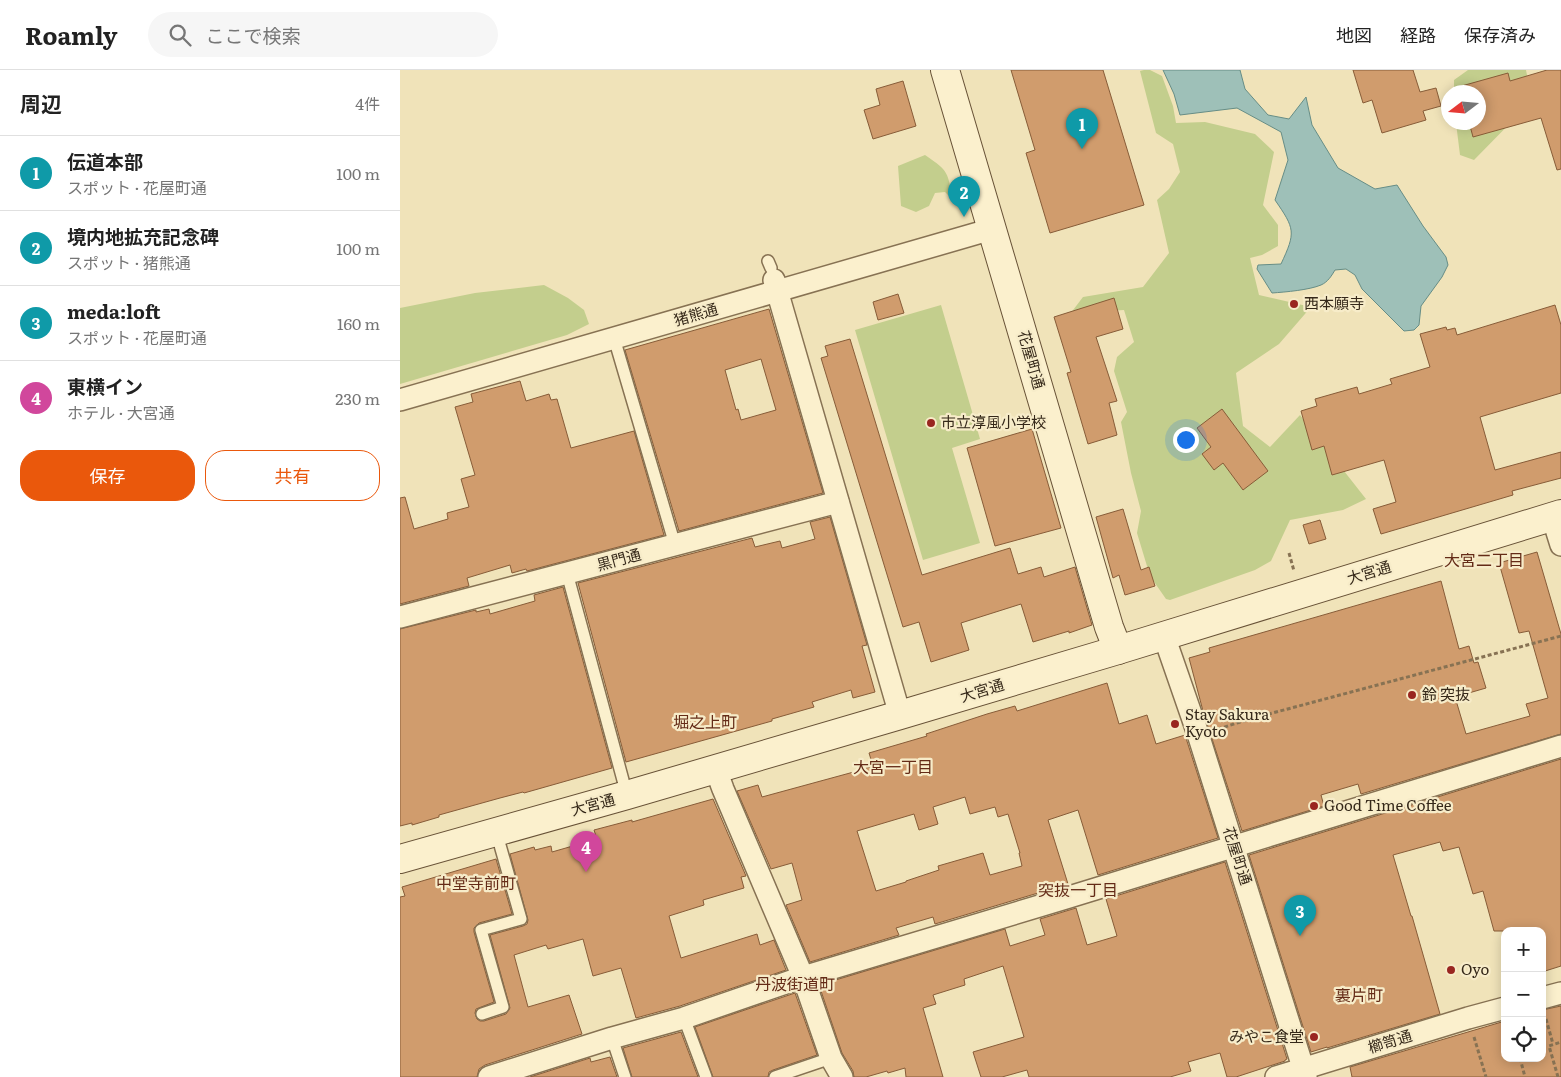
<!DOCTYPE html>
<html lang="ja">
<head>
<meta charset="utf-8">
<style>
  body { margin:0; font-family:Literata,"Noto Sans JP",serif; background:#f6f6f6; color:#222 }
  .controls { position:absolute; right:15px; bottom:15px; display:grid; overflow:hidden; border-radius:10px; box-shadow:0 2px 12px #0003 }
  .controls button { width:45px; height:45px; display:grid; place-items:center; padding:0; border:0; border-bottom:1px solid #e0e0e0; background:#fff; color:#222; font:25px sans-serif }
  .compass { position:absolute; left:1041px; top:15px; width:45px; height:45px; border-radius:50%; background:#fff; box-shadow:0 2px 12px #0003; rotate:254deg }
  .you { position:absolute; left:785px; top:369px; width:18px; height:18px; margin:-12px; border:4px solid #fff; border-radius:50%; background:#1a73e8; box-shadow:0 0 0 8px #1a73e833 }
  .badge { display:grid; place-items:center; width:32px; height:32px; border-radius:50%; background:#ea580c; color:#fff; font-size:16px; font-weight:700 }
  .pin { position:absolute; translate:-50% -41px; filter:drop-shadow(0 1px 2px #0008) }
  .pin::after { content:''; position:absolute; top:26px; width:18px; height:15px; background:inherit; clip-path:polygon(0 0,100% 0,50% 100%) }
  .list { margin:0; padding:0; list-style:none }
  h2 { display:flex; justify-content:space-between; align-items:center; height:65px; margin:0; padding:0 20px; font-size:21px }
  h2 small { font-size:16px; font-weight:400; color:#767676 }
  .list li { display:grid; grid-template-columns:32px 1fr auto; gap:15px; align-items:center; box-sizing:border-box; height:75px; padding:0 20px; border-top:1px solid #e0e0e0 }
  .list b { display:block; font-size:19px; white-space:nowrap }
  .list p { margin:0; font-size:16px; white-space:nowrap; color:#767676 }
  .list em { font-size:16px; font-style:normal; color:#767676 }
  .actions { display:flex; gap:10px; padding:15px 20px }
  .actions a { flex:1; padding:11px 0; border:1px solid #ea580c; border-radius:20px; text-align:center; font-size:18px; color:#ea580c }
  .actions .main { background:#ea580c; color:#fff }
  .icon { flex:none; width:28px; height:28px; fill:none; stroke:currentColor; stroke-width:2; stroke-linecap:round; stroke-linejoin:round }
  .map { position:relative; flex:none; width:1161px; height:1007px; overflow:hidden }
  header { display:flex; align-items:center; gap:30px; box-sizing:border-box; height:70px; padding:0 25px; background:#fff; border-bottom:1px solid #e0e0e0 }
  header strong { font-size:24px }
  nav { display:flex; gap:28px; margin-inline-start:auto; font-size:18px }
  .search { width:350px; height:45px; background:#f6f6f6; display:flex; align-items:center; gap:12px; box-sizing:border-box; padding:0 18px; border-radius:28px; color:#767676; font-size:19px }
  main { display:flex }
  aside { flex:1; background:#fff }
  .map>svg:first-child { display:block }
  .green { fill:#c3ce8d }
  .water { fill:#9ec0b8; stroke:#668d86 }
  .building { fill:#d09c6d; stroke:#875c38; fill-rule:evenodd }
  .lines { fill:none; stroke-linecap:round; stroke-linejoin:round }
  .lane-casing { stroke:#877253; stroke-width:14 }
  .street-casing { stroke:#877253; stroke-width:24 }
  .secondary-casing { stroke:#685237; stroke-width:30 }
  .path { stroke:#877253; stroke-width:3; stroke-dasharray:4 2.5; stroke-linecap:butt }
  .lane { stroke:#fbf0cd; stroke-width:11 }
  .street { stroke:#fbf0cd; stroke-width:21 }
  .secondary { stroke:#fbf0cd; stroke-width:28 }
  .poi-dot { fill:#992620; stroke:#f7ecc9; stroke-width:2 }
  .labels { text-anchor:middle; stroke-width:4.5; stroke-linejoin:round; paint-order:stroke }
  .poi-label { font-size:15px; fill:#352819; stroke:#f7ecc9; text-anchor:start }
  .street-label { font-size:15px; fill:#352819; stroke:#f7ecc9 }
  .neighbourhood-label { font-size:16px; fill:#642b17; stroke:#f7ecc9 }
</style>
</head>
<body>
<header>
<strong>Roamly</strong>
<div class="search"><svg class="icon" aria-label="search" viewBox="0 0 24 24"><circle cx="10" cy="10" r="6"/><path d="M15 15l6 6"/></svg>ここで検索</div>
<nav><a>地図</a><a>経路</a><a>保存済み</a></nav>
</header>
<main>
<aside>
<h2>周辺<small>4件</small></h2>
<ul class="list">
<li><span class="badge" style="background:#0f9aa8">1</span><div><b>伝道本部</b><p>スポット · 花屋町通</p></div><em>100 m</em></li>
<li><span class="badge" style="background:#0f9aa8">2</span><div><b>境内地拡充記念碑</b><p>スポット · 猪熊通</p></div><em>100 m</em></li>
<li><span class="badge" style="background:#0f9aa8">3</span><div><b>meda:loft</b><p>スポット · 花屋町通</p></div><em>160 m</em></li>
<li><span class="badge" style="background:#d1479c">4</span><div><b>東横イン</b><p>ホテル · 大宮通</p></div><em>230 m</em></li>
</ul>
<div class="actions"><a class="main">保存</a><a>共有</a></div>
</aside>
<div class="map">
<svg width="1161" height="1007" viewBox="0 0 1161 1007">
  <rect width="100%" height="100%" fill="#f0e3b9"/>
  <g class="green">
    <path d="M744 0H750L762 6 773 36 776 53 805 52 855 64 874 82 863 135 878 155V176L862 185 850 188 859 225 911 237 879 274 836 303 843 356 870 377 900 345 966 429 943 440 890 450 871 491 855 500 770 530 766 529 750 506 737 463 741 441 731 403 721 352 727 342 714 301 717 287 734 272 724 240 708 241 667 248 683 227 743 217 769 183 757 130 769 119 780 102 773 74 756 63 740 1Z"/>
    <path d="M1068 0H1126L1132 31 1074 90 1060 85 1056 53 1078 52V22H1054V10Z"/>
    <path d="M525 85C550 102 547 102 553 130L545 122 535 123 529 136 516 142 501 136 498 96Z"/>
    <path d="M144 215 168 228 184 240 189 254 167 265 0 314V238L75 223Z"/>
    <path d="M541 235 580 369 552 378 580 473 523 490 455 260Z"/>
  </g>
  <path class="water" d="M763 0H840L845 19 868 45 889 49 906 27 912 55 938 98 975 119 997 115 1023 156 1046 187 1048 195 1042 207 1021 236 1019 255 1014 260 1004 261 962 219 955 205 946 199 935 200C932 205 928 212 921 215 909 220 886 222 872 223L857 199 858 195 881 194C896 162 895 159 875 130L888 90 881 62 837 38 780 45 774 24Z"/>
  <g class="building">
    <path d="M611 0H703L744 135 650 163 626 83 635 80Z"/>
    <path d="M953 0H1013L1020 22 1036 18 1041 36 1023 41 1026 50 982 63 972 30 963 33Z"/>
    <path d="M1147 0H1161V99L1157 100 1141 48 1073 67 1069 52H1078V22H1060L1058 17 1108 3 1110 11Z"/>
    <path d="M503 11 516 56 473 69 464 40 480 35 476 19Z"/>
    <path d="M498 224 504 243 478 250 473 232Z"/>
    <path d="M714 228 723 259 696 267 717 331 709 333 717 365 688 374 667 303 671 302 654 247Z"/>
    <path d="M1155 235 1161 255V323L1080 347 1095 400 1161 382V408L1112 421 1113 425 981 464 973 439 996 432 984 390 932 405 924 376 912 380 901 341 917 336 915 329 957 317 959 324 992 314 990 309 1030 297 1020 264 1046 257 1047 260 1055 258 1057 265Z"/>
    <path d="M369 239 423 423 279 461 225 280ZM361 289 376 340 341 350 338 339 336 340 325 300Z"/>
    <path d="M450 269 522 505 610 478 618 504 641 497 644 507 675 497 692 555 669 563V561L633 572 621 534 561 553 569 580 531 592 519 552 503 557 421 288 428 286 425 276Z"/>
    <path d="M120 311 126 331 149 324 151 330 157 329 171 378 234 361 264 465 127 501 126 499 112 503 110 495 67 508 69 516 0 534V428L5 427 14 459 48 449 47 443 69 437 61 409 75 405 55 337 73 332 71 324Z"/>
    <path d="M822 339 868 401 843 420 823 393 814 400 802 384 811 377 797 358Z"/>
    <path d="M632 359 661 458 595 476 567 378Z"/>
    <path d="M723 439 741 500 749 497 755 516 725 525 719 505 713 508 696 447Z"/>
    <path d="M430 447 467 575 462 576 475 622 453 628 451 620 412 632 414 637 372 649V651L226 692 178 513 352 468 355 477 380 471 382 478 415 469 410 452Z"/>
    <path d="M920 450 926 469 909 474 903 455Z"/>
    <path d="M1137 482 1161 564V664L961 724 958 714 921 725 924 736 842 761 803 641 789 588 810 582 809 578 1041 511 1059 579 1069 576 1074 593 1078 592 1086 618 1055 627 1066 664 1130 646 1126 634 1148 628 1129 561 1119 563 1099 493Z"/>
    <path d="M163 517 212 698 124 723 123 722 100 728 39 745V747L12 755V753L0 756V559L76 540V542L89 539 90 544 135 531 134 525Z"/>
    <path d="M707 613 719 654 747 645 756 674 785 665 818 768 698 805 678 740 648 750 668 814 535 854 533 847 496 858 499 865 410 892 386 835 402 830 392 793 371 799 337 721 358 715 362 727 450 703 473 696 469 683 527 666 526 664 587 644 615 636 617 641ZM565 727 570 744 595 737 598 747 608 744 620 783H619L622 796 590 805 583 783 538 796 539 800 506 811V812L476 821 457 761 514 744 519 760 538 754 533 737Z"/>
    <path d="M1161 689V896L1142 902V861H1094L1083 821 1073 824 1059 777 1043 781 1040 772 993 785 1011 846H1012L1040 944 927 978V977L911 982 849 785Z"/>
    <path d="M313 729 346 806 341 807 344 818 303 830 304 835 269 846 281 888 357 864 360 875 374 870 386 900 280 936 236 948 221 898 193 906 183 869 148 879 146 875 114 885 128 937 169 925 182 964 85 995 79 999 77 1007H0V827L5 826 2 817 96 789 112 844 79 853 74 858V862L94 932 76 939 75 943 77 949 80 951H84L106 944 110 938 90 865 123 856 127 854 128 850 110 784 134 777 135 780 151 776 152 782 197 769 194 760 232 750V752Z"/>
    <path d="M825 792 887 989 885 990V991L836 1007H827L820 983 788 992 791 1001 770 1007H629L627 1000 602 1007H581L573 982 624 967 603 896 564 909 565 915 533 925 536 934 523 938 543 1007H506L505 998 488 1003 487 1001 466 1007H454L453 1001 442 983 419 915 605 859 610 876 645 865 640 849 676 838 687 875 717 866 706 829Z"/>
    <path d="M395 923 417 985 373 1000 369 1002 368 1007H313L295 957Z"/>
    <path d="M1161 936V1007H952L950 997 1105 951V988H1142V940Z"/>
    <path d="M281 962 298 1007H232L223 978Z"/>
    <path d="M210 987 217 1007H130L190 988 191 992Z"/>
  </g>
  <g class="lines">
    <g class="lane-casing">
      <g id="lane">
        <path d="M368 191 371 198"/>
        <path d="M214 268 275 475"/>
        <path d="M167 503 227 725"/>
        <path d="M82 944 103 937 81 860 121 849 96 761"/>
        <path d="M284 948 306 1007"/>
        <path d="M212 968 225 1007"/>
        <path d="M375 1007 431 988"/>
      </g>
    </g>
    <g class="street-casing">
      <g id="street">
        <path d="M374 210 500 645"/>
        <path d="M0 330 592 159"/>
        <path d="M1152 446 1161 475"/>
        <path d="M0 547 438 432"/>
        <path d="M764 566 798 664 906 1007"/>
        <path d="M316 700 323 719 403 907 431 988 442 1007"/>
        <path d="M1142 928 1161 923"/>
        <path d="M89 1007 212 968 284 948 403 907 666 828 1161 676"/>
        <path d="M876 1007 1068 948 1105 938"/>
      </g>
    </g>
    <g class="secondary-casing">
      <g id="secondary">
        <path d="M545 0 709 557 718 580"/>
        <path d="M0 789 227 725 500 645 718 580 1161 444"/>
      </g>
    </g>
    <g class="path">
      <path d="M889 483 894 501"/>
      <path d="M818 659 850 649 1161 566"/>
      <path d="M1146 949 1153 974"/>
      <path d="M1074 967 1086 1007"/>
      <path d="M1120 988 1125 1007"/>
      <path d="M1158 1007 1149 976 1161 972"/>
    </g>
    <use href="#lane" class="lane"/>
    <use href="#street" class="street"/>
    <use href="#secondary" class="secondary"/>
  </g>
  <g class="poi-dot">
    <circle cx="894" cy="234" r="5"/>
    <circle cx="531" cy="353" r="5"/>
    <circle cx="1012" cy="625" r="5"/>
    <circle cx="775" cy="654" r="5"/>
    <circle cx="914" cy="736" r="5"/>
    <circle cx="1051" cy="900" r="5"/>
    <circle cx="914" cy="967" r="5"/>
  </g>
  <g class="labels">
    <g class="poi-label">
      <text x="904" y="239">西本願寺</text>
      <text x="541" y="358">市立淳風小学校</text>
      <text x="1022" y="630">鈴 突抜</text>
      <text x="785" y="650">Stay Sakura<tspan x="785" dy="17">Kyoto</tspan></text>
      <text x="924" y="741">Good Time Coffee</text>
      <text x="1061" y="905">Oyo</text>
      <text x="904" y="972" text-anchor="end">みやこ食堂</text>
    </g>
    <g class="street-label">
      <text transform="translate(296 245) rotate(-16)" y="5">猪熊通</text>
      <text transform="translate(631 290) rotate(74)" y="5">花屋町通</text>
      <text transform="translate(219 490) rotate(-15)" y="5">黒門通</text>
      <text transform="translate(969 503) rotate(-17)" y="5">大宮通</text>
      <text transform="translate(582 621) rotate(-17)" y="5">大宮通</text>
      <text transform="translate(193 735) rotate(-15)" y="5">大宮通</text>
      <text transform="translate(837 786) rotate(72)" y="5">花屋町通</text>
      <text transform="translate(990 972) rotate(-17)" y="5">櫛笥通</text>
    </g>
    <g class="neighbourhood-label">
      <text x="1084" y="496">大宮二丁目</text>
      <text x="305" y="658">堀之上町</text>
      <text x="493" y="703">大宮一丁目</text>
      <text x="76" y="819">中堂寺前町</text>
      <text x="678" y="826">突抜一丁目</text>
      <text x="395" y="920">丹波街道町</text>
      <text x="959" y="931">裏片町</text>
    </g>
  </g>
</svg>
<div class="controls">
<button>+</button>
<button>−</button>
<button><svg class="icon" aria-label="locate" viewBox="0 0 24 24"><circle cx="12" cy="12" r="6"/><path d="M12 2v4M12 18v4M2 12h4M18 12h4"/></svg></button>
</div>
<svg class="compass" viewBox="-18 -18 36 36"><path d="M0-13l5 13h-10z" fill="#e53935"/><path d="M0 13l5-13h-10z" fill="#767676"/></svg>
<div class="you"></div>
<div class="pin badge" style="left:682px;top:79px;background:#0f9aa8">1</div>
<div class="pin badge" style="left:564px;top:147px;background:#0f9aa8">2</div>
<div class="pin badge" style="left:900px;top:866px;background:#0f9aa8">3</div>
<div class="pin badge" style="left:186px;top:802px;background:#d1479c">4</div>
</div>
</main>
</body>
</html>
